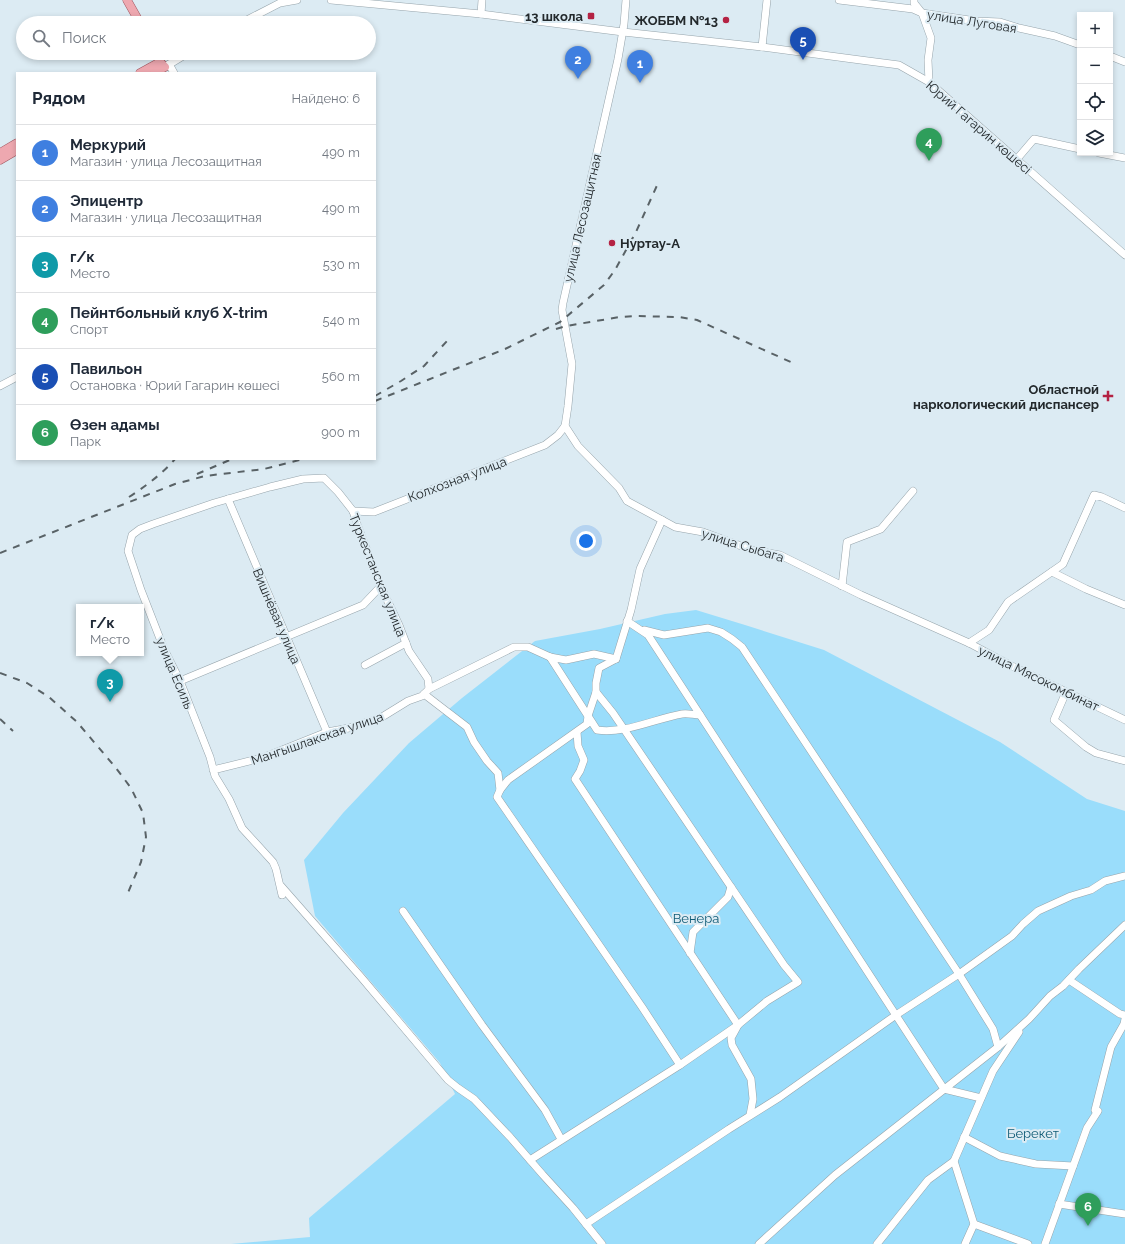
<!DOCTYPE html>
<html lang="ru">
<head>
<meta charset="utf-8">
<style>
  body { margin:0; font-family:Raleway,sans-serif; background:#f6f6f7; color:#1f2937 }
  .controls { position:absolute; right:12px; top:12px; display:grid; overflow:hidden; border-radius:0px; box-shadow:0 2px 6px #0003 }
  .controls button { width:36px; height:36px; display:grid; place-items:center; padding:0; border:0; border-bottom:1px solid #e0e1e3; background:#fff; color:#1f2937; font:20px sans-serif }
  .you { position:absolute; left:586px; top:541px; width:14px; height:14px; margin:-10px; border:3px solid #fff; border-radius:50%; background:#1a73e8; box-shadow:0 0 0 6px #1a73e833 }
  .badge { display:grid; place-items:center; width:26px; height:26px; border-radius:50%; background:#b42243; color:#fff; font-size:13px; font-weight:700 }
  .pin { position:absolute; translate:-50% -33px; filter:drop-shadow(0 1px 2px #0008) }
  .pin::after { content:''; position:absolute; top:21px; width:14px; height:12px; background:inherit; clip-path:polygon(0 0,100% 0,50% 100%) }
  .popup { position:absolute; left:76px; top:604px; width:68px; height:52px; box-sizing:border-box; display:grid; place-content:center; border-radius:0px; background:#fff; filter:drop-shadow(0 1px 3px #0005); font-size:13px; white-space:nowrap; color:#747a83 }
  .popup b { font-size:15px; color:#1f2937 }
  .popup::after { content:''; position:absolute; left:50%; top:100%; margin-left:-8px; border:8px solid transparent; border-top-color:#fff }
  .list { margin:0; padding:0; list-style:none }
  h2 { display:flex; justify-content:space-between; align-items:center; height:52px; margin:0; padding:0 16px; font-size:17px }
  h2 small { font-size:13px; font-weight:400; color:#747a83 }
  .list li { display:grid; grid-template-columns:26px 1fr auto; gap:12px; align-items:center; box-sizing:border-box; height:56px; padding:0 16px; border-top:1px solid #e0e1e3 }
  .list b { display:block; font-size:15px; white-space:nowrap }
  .list p { margin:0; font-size:13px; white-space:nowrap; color:#747a83 }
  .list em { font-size:13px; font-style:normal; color:#747a83 }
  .icon { flex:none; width:22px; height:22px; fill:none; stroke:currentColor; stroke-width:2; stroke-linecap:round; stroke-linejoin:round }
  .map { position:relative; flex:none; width:1125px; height:1244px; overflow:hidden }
  .search { position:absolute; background:#fff; box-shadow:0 2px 6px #0003; left:16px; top:16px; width:360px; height:44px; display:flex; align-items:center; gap:10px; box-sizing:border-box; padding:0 14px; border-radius:22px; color:#747a83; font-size:15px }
  .panel { position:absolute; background:#fff; box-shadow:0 2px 6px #0003; left:16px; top:72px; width:360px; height:388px; border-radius:0px }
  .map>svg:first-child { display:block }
  .green { fill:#9addfb }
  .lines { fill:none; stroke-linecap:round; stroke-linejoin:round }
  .minor-casing { stroke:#96a4ab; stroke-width:8 }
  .major-casing { stroke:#9f565f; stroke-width:9 }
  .minor { stroke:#fff; stroke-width:7 }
  .major { stroke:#eea8b0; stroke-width:8 }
  .rail { stroke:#596266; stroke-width:2; stroke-dasharray:7 7; stroke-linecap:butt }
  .poi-dot { fill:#b42243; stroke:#dcebf3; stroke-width:1.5 }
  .labels { text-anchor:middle; stroke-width:4; stroke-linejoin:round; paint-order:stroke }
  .poi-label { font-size:13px; font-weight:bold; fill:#23292c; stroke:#dcebf3; text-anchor:end }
  .street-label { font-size:13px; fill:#23292c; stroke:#dcebf3 }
  .park-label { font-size:13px; fill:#0f5b76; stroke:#dcebf3 }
</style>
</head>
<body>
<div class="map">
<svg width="1125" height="1244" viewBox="0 0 1125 1244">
  <rect width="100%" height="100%" fill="#dcebf3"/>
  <path class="green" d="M696 610 745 625 824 650 1000 742 1087 799 1125 811V1244H231L310 1237 309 1218 455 1094 440 1063 315 916 304 860 343 813 409 743 462 698 535 641 600 629 665 614Z"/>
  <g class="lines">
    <g class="minor-casing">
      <g id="minor">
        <path d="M331 0 481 14 623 32 762 47 868 61 899 65 929 82 1125 255"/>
        <path d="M839 0 913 9 922 13 976 21 1000 22 1019 28 1055 36 1080 45"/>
        <path d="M914 0V3L922 13 931 38 928 60 929 82"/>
        <path d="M481 14 482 0"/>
        <path d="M241 23 280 3 297 0"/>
        <path d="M762 47 767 0"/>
        <path d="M1110 56 1125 62"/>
        <path d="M169 64 174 73"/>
        <path d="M165 67 188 53"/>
        <path d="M1099 153 1125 158"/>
        <path d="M1017 159 1034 139 1080 149"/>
        <path d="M0 386 17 377"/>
        <path d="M565 426 578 446 619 488 627 501 675 527 703 532 752 550 780 555 861 595 969 643 1012 666 1125 720"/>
        <path d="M228 499 327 732"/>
        <path d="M353 511 374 512 545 445 558 435 565 426 568 406 572 364 562 310 563 303 618 59 624 24 626 0"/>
        <path d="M1052 572 1086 589 1125 605"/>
        <path d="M842 586 847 542 881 529 913 491"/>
        <path d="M627 621 648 635 944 1089 981 1098"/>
        <path d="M644 630 664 635 708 628 721 632 732 639 742 647 959 974 993 1029 998 1047"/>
        <path d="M969 643 989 630 1008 602 1063 564 1094 495 1102 497 1125 508"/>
        <path d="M550 657 588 716 587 724 508 780 500 790 497 797 642 1007 680 1065"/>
        <path d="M365 665 406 643"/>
        <path d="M180 681 363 605 381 586"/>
        <path d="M429 689 514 647H528L550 657 566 660 594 654 616 659"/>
        <path d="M596 692 588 716 597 730C625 734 654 719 682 714 688 713 694 715 700 715"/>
        <path d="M1066 692 1054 720 1086 747 1096 753 1125 761"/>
        <path d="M424 694 467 727 474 742 487 761 498 773 500 790"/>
        <path d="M577 732 578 746 584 760 580 771 575 779 738 1025"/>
        <path d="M213 770 262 758 327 732 349 728 382 717 408 701 422 696 429 689 428 679 409 651 399 625 380 585 357 524 353 511 338 492 324 478 303 479 270 487 214 503 153 524 140 529 132 535 128 551 141 590 164 649 180 681 210 757 215 776 229 799 242 828 273 862 276 869 282 895"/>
        <path d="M281 886 361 977 448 1080 458 1088 474 1099 510 1137 543 1175 573 1208 602 1244"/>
        <path d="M403 911 482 1025 545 1110 561 1139"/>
        <path d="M690 953 693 932 728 897 731 887"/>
        <path d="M1069 980 1120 1014 1125 1015"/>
        <path d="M737 1027 731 1038 732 1045 751 1079 753 1099 750 1115"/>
        <path d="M1095 1110 1111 1047 1124 1024 1125 1019"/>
        <path d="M964 1137 1000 1156 1036 1164 1073 1166"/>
        <path d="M530 1160 680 1065 738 1025 767 1001 798 982 784 965 613 713 596 692V683L599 668 616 659 631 610 640 569 662 520"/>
        <path d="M1059 1204 1125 1214"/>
        <path d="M586 1224 729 1129 780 1097 896 1015 959 974 1012 936 1023 924 1038 911 1071 896 1091 890 1105 881 1125 876"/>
        <path d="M974 1224 1028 1244"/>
        <path d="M759 1244 835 1175 998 1047 1029 1019 1050 996 1063 986 1079 969 1125 925"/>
        <path d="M877 1244 928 1180 954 1161"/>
        <path d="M965 1244 974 1224 954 1161 993 1071 1019 1032"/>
        <path d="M1045 1244 1087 1128 1098 1111"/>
      </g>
    </g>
    <g class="major-casing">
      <g id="major">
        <path d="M127 0 140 23"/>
        <path d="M140 73 160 62"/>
        <path d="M154 73 165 67 160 62 156 53"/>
        <path d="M0 153 17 143"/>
        <path d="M0 160 17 150"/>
      </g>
    </g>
    <use href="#minor" class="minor"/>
    <use href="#major" class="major"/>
    <g class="rail">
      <path d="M556 329 566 326 620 317 634 316 679 317 697 320 793 363"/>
      <path d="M375 396 401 381 424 366 447 341"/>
      <path d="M375 401 505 349 560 322 604 285 615 270 636 232 659 181"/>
      <path d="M197 474 232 459"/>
      <path d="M129 497C146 486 162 474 175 459"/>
      <path d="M0 553 175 484 205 476 264 469 303 459"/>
      <path d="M0 673 27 683 49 697 77 722 116 768 131 788 143 813 146 837 141 862 127 895"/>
      <path d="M0 719 13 731"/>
    </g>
  </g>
  <g class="poi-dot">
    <rect x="587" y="12" width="8" height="8" rx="2"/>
    <circle cx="726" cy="20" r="4"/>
    <circle cx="612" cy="243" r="4"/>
    <path d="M1106 390h4v4h4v4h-4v4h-4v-4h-4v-4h4z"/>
  </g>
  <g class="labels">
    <g class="poi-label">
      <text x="583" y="21">13 школа</text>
      <text x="718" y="25">ЖОББМ №13</text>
      <text x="620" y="248" text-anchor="start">Нуртау-А</text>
      <text x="1099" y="394">Областной<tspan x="1099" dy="15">наркологический диспансер</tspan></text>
    </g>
    <g class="street-label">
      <text transform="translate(972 21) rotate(9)" y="5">улица Луговая</text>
      <text transform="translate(979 127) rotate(41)" y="5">Юрий Гагарин көшесі</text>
      <text transform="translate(582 218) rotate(-77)" y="5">улица Лесозащитная</text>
      <text transform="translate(457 479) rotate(-21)" y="5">Колхозная улица</text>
      <text transform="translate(743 545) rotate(17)" y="5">улица Сыбага</text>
      <text transform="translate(378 575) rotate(68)" y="5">Туркестанская улица</text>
      <text transform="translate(277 616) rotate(67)" y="5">Вишнёвая улица</text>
      <text transform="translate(175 673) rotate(67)" y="5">улица Есиль</text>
      <text transform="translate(1039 678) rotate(26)" y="5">улица Мясокомбинат</text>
      <text transform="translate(317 738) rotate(-19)" y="5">Мангышлакская улица</text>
    </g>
    <g class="park-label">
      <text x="696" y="923">Венера</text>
      <text x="1033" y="1138">Берекет</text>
    </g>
  </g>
</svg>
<div class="controls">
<button>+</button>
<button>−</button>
<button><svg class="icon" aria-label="locate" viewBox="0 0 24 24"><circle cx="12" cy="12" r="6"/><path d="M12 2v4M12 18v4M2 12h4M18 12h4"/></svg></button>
<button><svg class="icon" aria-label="layers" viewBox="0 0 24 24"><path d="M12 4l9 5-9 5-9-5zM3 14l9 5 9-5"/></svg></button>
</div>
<div class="you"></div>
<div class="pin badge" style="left:640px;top:83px;background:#3f7fe0">1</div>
<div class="pin badge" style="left:578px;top:79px;background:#3f7fe0">2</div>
<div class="pin badge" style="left:110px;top:702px;background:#0f9aa8">3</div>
<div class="popup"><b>г/к</b>Место</div>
<div class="pin badge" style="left:929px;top:161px;background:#2e9e5b">4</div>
<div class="pin badge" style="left:803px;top:60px;background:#1a4fb4">5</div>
<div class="pin badge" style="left:1088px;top:1226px;background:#2e9e5b">6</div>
<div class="search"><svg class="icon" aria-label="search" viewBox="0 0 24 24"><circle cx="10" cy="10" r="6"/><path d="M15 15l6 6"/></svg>Поиск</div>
<section class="panel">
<h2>Рядом<small>Найдено: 6</small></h2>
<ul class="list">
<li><span class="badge" style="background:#3f7fe0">1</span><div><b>Меркурий</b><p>Магазин · улица Лесозащитная</p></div><em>490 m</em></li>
<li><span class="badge" style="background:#3f7fe0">2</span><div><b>Эпицентр</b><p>Магазин · улица Лесозащитная</p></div><em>490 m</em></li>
<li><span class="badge" style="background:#0f9aa8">3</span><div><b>г/к</b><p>Место</p></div><em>530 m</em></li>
<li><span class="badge" style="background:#2e9e5b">4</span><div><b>Пейнтбольный клуб X-trim</b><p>Спорт</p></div><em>540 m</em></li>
<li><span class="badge" style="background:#1a4fb4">5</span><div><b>Павильон</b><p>Остановка · Юрий Гагарин көшесі</p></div><em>560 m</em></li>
<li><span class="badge" style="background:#2e9e5b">6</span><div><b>Өзен адамы</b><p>Парк</p></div><em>900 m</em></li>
</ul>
</section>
</div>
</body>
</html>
